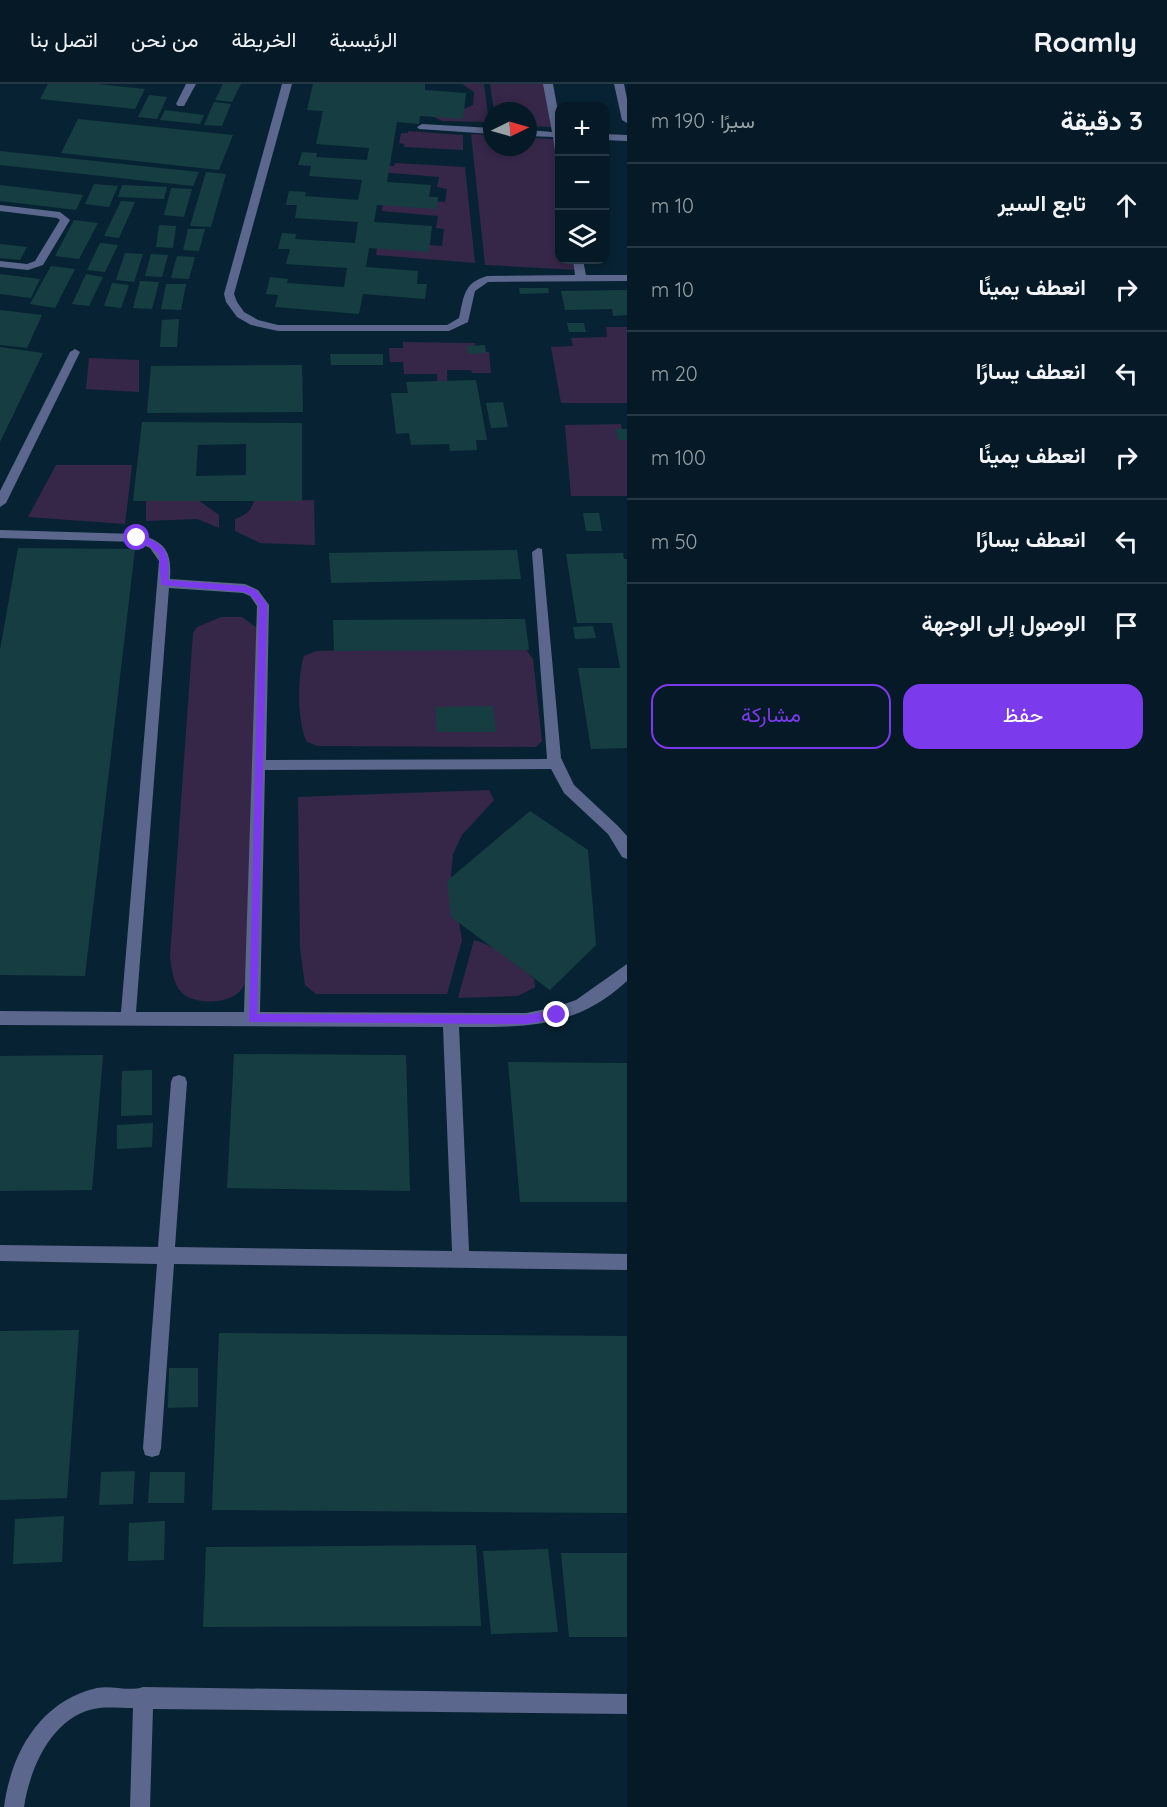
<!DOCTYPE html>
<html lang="ar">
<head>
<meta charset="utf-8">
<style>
  body { margin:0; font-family:Quicksand,Vazirmatn,sans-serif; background:#132732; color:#f1f3f6; direction:rtl }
  .controls { position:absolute; right:18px; top:18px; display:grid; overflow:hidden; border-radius:12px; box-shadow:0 3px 9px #0003 }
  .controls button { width:54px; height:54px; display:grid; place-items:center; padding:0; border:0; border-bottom:2px solid #263843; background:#051a26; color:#f1f3f6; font:30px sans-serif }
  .compass { position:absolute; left:483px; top:18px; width:54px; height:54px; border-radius:50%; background:#051a26; box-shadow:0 3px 9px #0003; rotate:85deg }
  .stop { position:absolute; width:18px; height:18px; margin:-14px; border:4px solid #7c3aed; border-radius:50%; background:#fff }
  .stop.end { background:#7c3aed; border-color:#fff; box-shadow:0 2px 6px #0008 }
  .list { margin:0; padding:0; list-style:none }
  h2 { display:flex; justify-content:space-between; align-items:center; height:78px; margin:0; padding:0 24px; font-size:26px }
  h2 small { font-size:20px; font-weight:400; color:#97a1a7 }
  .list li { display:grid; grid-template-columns:39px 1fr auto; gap:18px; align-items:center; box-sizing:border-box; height:84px; padding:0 24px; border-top:2px solid #263843 }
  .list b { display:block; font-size:22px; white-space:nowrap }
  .list em { font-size:20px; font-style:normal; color:#97a1a7 }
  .actions { display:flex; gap:12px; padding:18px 24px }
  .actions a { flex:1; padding:14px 0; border:2px solid #7c3aed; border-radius:18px; text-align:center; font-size:21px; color:#7c3aed }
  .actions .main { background:#7c3aed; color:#fff }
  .icon { flex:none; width:33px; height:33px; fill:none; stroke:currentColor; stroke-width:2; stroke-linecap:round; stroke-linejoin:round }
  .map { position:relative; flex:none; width:627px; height:1723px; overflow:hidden; direction:ltr }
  header { display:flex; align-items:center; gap:36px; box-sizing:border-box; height:84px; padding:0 30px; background:#051a26; border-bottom:2px solid #263843 }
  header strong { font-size:28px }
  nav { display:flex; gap:33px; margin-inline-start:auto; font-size:21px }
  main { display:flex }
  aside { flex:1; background:#051a26 }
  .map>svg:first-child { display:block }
  .green { fill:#362749 }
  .building { fill:#163e42; fill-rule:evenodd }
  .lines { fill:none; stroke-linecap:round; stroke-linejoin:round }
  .service { fill:#5b678c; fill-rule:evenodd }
  .minor { fill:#5b678c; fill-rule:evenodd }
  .route { fill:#7c3aed }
</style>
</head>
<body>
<header>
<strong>Roamly</strong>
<nav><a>الرئيسية</a><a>الخريطة</a><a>من نحن</a><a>اتصل بنا</a></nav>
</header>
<main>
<aside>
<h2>3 دقيقة<small>سيرًا · 190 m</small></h2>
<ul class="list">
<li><svg class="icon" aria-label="ahead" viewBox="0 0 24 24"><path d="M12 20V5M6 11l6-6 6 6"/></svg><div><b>تابع السير</b></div><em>10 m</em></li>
<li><svg class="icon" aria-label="right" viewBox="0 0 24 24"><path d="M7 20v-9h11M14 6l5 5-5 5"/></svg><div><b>انعطف يمينًا</b></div><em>10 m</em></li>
<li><svg class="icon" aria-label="left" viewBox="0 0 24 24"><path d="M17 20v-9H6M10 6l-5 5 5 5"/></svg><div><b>انعطف يسارًا</b></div><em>20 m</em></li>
<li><svg class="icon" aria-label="right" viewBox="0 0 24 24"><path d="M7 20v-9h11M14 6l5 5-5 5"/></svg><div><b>انعطف يمينًا</b></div><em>100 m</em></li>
<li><svg class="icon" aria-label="left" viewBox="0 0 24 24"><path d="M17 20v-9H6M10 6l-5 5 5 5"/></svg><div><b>انعطف يسارًا</b></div><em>50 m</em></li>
<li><svg class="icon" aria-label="arrive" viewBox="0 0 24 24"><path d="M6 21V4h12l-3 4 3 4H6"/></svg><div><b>الوصول إلى الوجهة</b></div></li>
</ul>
<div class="actions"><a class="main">حفظ</a><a>مشاركة</a></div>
</aside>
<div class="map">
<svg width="627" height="1723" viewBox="0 0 627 1723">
  <rect width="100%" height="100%" fill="#072333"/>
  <g class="green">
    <path d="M453 0H484L489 38 442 37 430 31 460 27 473 21 474 8 462 0Z"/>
    <path d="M490 0H545L553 43 528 42V27H494Z"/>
    <path d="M408 47 463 51V66L404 63V60L399 59 401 49H408Z"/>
    <path d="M471 50 492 51V63H528V54L555 55 560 78V176H577L579 186 485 181Z"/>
    <path d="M395 79 465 83 475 179 376 171 378 157 442 162 444 145 436 144 438 132 382 127 384 112 377 108 434 113V117L445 118 447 105 437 103 439 93 380 88 382 81 394 82Z"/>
    <path d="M606 243H627V319H561L551 263 573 262 571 254 607 253Z"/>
    <path d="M403 258 475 259 476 268H489L491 289H472L471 286H447L448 310H438L437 290H404L403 278H390L389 264H403Z"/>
    <path d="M89 274 139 276V308L86 305Z"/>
    <path d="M621 340 623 350H627V412H571L565 341Z"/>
    <path d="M56 381H132L125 440 28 433Z"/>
    <path d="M198 416 219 431V444L197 435 146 437V417Z"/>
    <path d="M314 416 315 461 260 459 235 447V435C245 431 251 428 254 417Z"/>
    <path d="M221 533H242L257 544 247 895C245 899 243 904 240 907 229 920 195 921 182 909 173 900 172 886 170 873L193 549 197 543Z"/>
    <path d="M513 561 525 564 533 575 542 657 536 663 318 662 307 658C297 638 297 594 304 572L316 567Z"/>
    <path d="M489 706 494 716 462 751 453 770 451 792 462 856 447 910H316L305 901 300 864 298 713Z"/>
    <path d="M474 856C498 863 515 878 534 895L535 903 518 912 458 914Z"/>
  </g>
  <g class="building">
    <path d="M48 0H97L145 5 135 25 40 15Z"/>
    <path d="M223 0H241L232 18 215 16Z"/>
    <path d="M313 0H425V6L466 9 463 35 420 32 419 40 397 38 387 98 431 101 429 113H438L437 125 377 121 374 138 432 142 429 168 369 164 366 183 418 187 417 200H427L425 215 363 210 359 230 275 223 278 211 266 210 270 193 288 195 287 199 344 203 347 184 286 180 290 165H278L282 149 296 150 295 155 355 159 358 138 295 134 297 121H286L289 107 306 108 305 112 358 116 362 96 309 92 311 82 298 81 302 68 317 69 316 73 367 76 369 64 316 60 323 27 307 26Z"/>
    <path d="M149 11 167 13 157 35 138 33Z"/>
    <path d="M214 18 231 20 222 42 204 41Z"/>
    <path d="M165 26 204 31 200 40 160 36Z"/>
    <path d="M78 35 233 51 219 86 61 69Z"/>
    <path d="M0 67 199 88 193 102 0 81Z"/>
    <path d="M206 88 226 90 211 143 190 142Z"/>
    <path d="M94 100 118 102 109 123 85 120Z"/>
    <path d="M0 101 83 111 76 126 0 117Z"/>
    <path d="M122 101 167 103 164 115 118 113Z"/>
    <path d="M171 104 192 105 184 133 164 131Z"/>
    <path d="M121 117 135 118 119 154 104 152Z"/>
    <path d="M74 136 98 139 79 175 55 172Z"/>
    <path d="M159 141 176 142 173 164 156 163Z"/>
    <path d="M188 145H205L199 167 183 166Z"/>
    <path d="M100 159 118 161 105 188 87 186Z"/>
    <path d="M0 160 27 163 20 176 0 174Z"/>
    <path d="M125 169 143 170 134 198 116 196Z"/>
    <path d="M151 170 168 171 162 193 145 192Z"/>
    <path d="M177 172 195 173 189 195 171 194Z"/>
    <path d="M51 182 75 185 55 224 30 220Z"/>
    <path d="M0 190 40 195 31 214 0 210Z"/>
    <path d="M86 190 103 193 89 222 72 220Z"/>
    <path d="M140 197 159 198 152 225 133 224Z"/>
    <path d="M112 199 129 201 121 224 104 222Z"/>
    <path d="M166 200H186L181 226 161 225Z"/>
    <path d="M519 204H548L549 209 520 210Z"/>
    <path d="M627 206V231L613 232 612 225 565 226 561 207Z"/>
    <path d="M0 226 42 231 27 264 0 261Z"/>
    <path d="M179 235 177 263H160L162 236Z"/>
    <path d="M567 239H584L586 248H569Z"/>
    <path d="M485 261 486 269 468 270 467 262Z"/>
    <path d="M0 263 43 269 0 358Z"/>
    <path d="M330 270H383V281H331Z"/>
    <path d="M302 281 303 328 147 329 151 282Z"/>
    <path d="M476 296 487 356H476L477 366 450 367 449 360 411 361 409 349 396 350 391 309H408L406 298Z"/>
    <path d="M503 318 508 343 491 344 486 319Z"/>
    <path d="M142 338 302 339V417H133ZM246 360V391L196 392 198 361Z"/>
    <path d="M615 345H627V356H618Z"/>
    <path d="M583 429H599L602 447H586Z"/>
    <path d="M18 464 135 465 85 892 0 891V566Z"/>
    <path d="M517 466 521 495 331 499 329 469Z"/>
    <path d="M623 469 624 475H627V664L591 665 578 584H620L612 539H577L566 470Z"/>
    <path d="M525 535 529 566 334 567 333 536Z"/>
    <path d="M593 542 596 554 575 555 573 543Z"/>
    <path d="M493 622 496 648H437L435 623Z"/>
    <path d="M530 727 588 766 596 861 550 906 451 833 447 797Z"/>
    <path d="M234 970 406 971 410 1107 227 1104Z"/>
    <path d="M103 971 92 1106 0 1107V972Z"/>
    <path d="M508 978 627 979V1118H520Z"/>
    <path d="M152 986V1031L121 1032 122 987Z"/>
    <path d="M153 1039 152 1063 117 1065V1041Z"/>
    <path d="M79 1246 67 1414 0 1416V1247Z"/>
    <path d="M219 1249 627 1252V1429L212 1426Z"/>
    <path d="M169 1284H198V1323L168 1324Z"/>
    <path d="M135 1387 133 1420 99 1421 101 1388Z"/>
    <path d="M150 1388H185L184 1419H148Z"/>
    <path d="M64 1432 62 1478 13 1480 15 1435Z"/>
    <path d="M165 1437 164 1476 128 1477 129 1439Z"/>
    <path d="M476 1461 481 1542 203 1543 206 1463Z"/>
    <path d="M548 1465 558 1548 491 1550 483 1467Z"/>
    <path d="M561 1469H627V1553H569Z"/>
  </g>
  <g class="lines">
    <g class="service">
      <path d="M186 0H196L184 22H178L176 20Z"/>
      <path d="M282 0H292L234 210 237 218 244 228 258 236 278 241H447L459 234C464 213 463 199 487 192L575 191 573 176H583L586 191H627V197L488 198 475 207 468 238 449 247H278L251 241 237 233 226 218 224 210Z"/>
      <path d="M543 0H553L560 38V70L555 67 553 53 528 52V46L552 48Z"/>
      <path d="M422 40 492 44V50L419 45 417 43Z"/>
      <path d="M604 50 627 51V57L604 56Z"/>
      <path d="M0 121 60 128 70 136 43 181 28 186 0 183V177L27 180 35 177 60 136 57 134 0 127Z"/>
      <path d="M75 265 80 268 6 419 0 423V407L70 268Z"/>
      <path d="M0 446 137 450C165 457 172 467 170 495L245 500 258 506 269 521 266 676 547 675 532 468 538 464 542 465 561 674 574 701 618 742 627 752V775L622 773 608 750 564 709 551 685 265 686 260 928 526 929 556 923 576 916 627 880V897C575 945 526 943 459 943L469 1167 627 1170V1186L174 1180 161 1364 159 1371 152 1373 145 1371 143 1364 157 1180 0 1177V1161L158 1163 171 998 173 993 179 991 185 993 187 998 175 1163 452 1167 443 943 0 941V927L121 928 159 477 150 464 137 458 0 454ZM169 504 243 509 250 512 257 522 244 928H136Z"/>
      <path d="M143 1603 627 1610V1630L153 1625 150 1723H130L133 1624C122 1624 110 1623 99 1624 53 1630 30 1683 24 1723H4C11 1669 40 1617 97 1604 112 1601 129 1608 143 1603Z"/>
    </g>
    <path class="minor" d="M614 0H624L627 15V39L622 36Z"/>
  </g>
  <path class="route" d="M137 451C165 458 170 468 168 496L245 502 256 506 267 521 257 930 526 931 557 926 562 931 561 934 526 940 249 938 259 521 251 511 244 508 161 501 159 470 145 459 134 456V452Z"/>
</svg>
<div class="controls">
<button>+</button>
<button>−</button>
<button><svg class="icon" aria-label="layers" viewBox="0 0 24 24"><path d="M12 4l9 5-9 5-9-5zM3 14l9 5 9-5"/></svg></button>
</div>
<svg class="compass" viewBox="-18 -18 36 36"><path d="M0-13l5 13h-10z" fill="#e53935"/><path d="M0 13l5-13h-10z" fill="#97a1a7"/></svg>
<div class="stop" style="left:137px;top:454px"></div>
<div class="stop end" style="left:557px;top:931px"></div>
</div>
</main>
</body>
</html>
